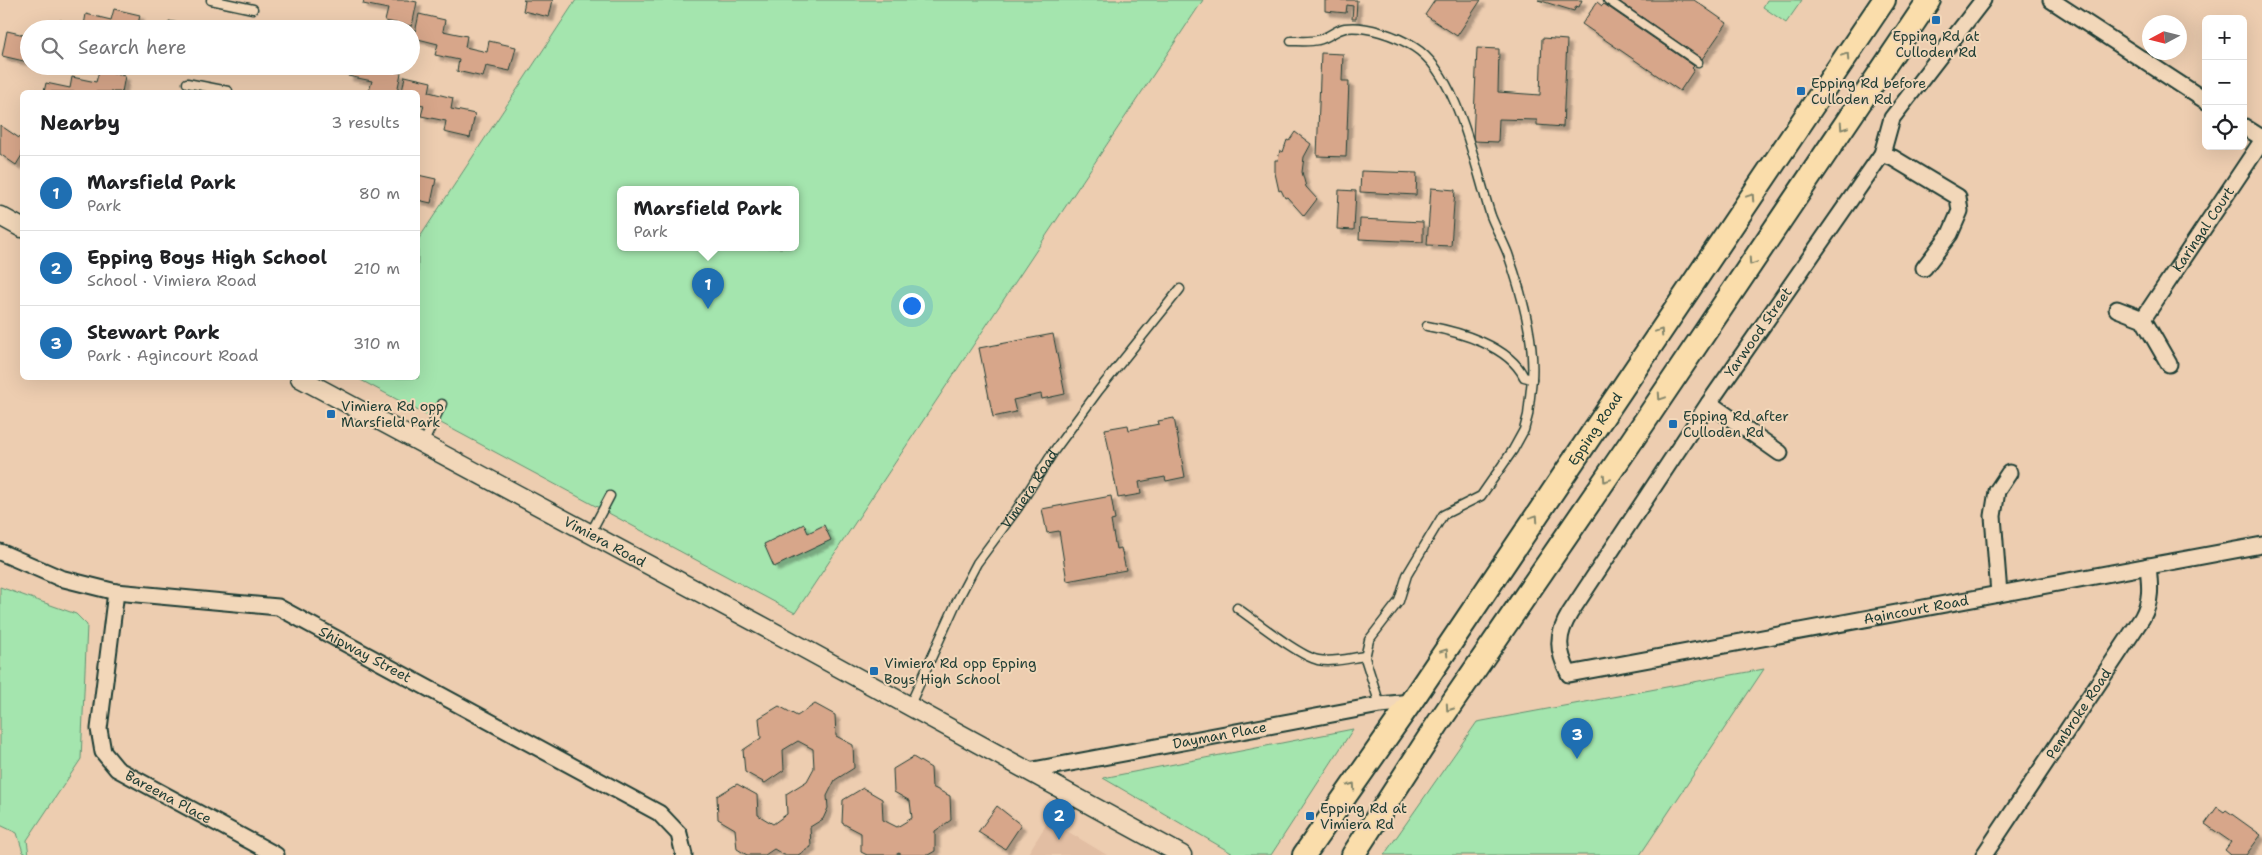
<!DOCTYPE html>
<html lang="en">
<head>
<meta charset="utf-8">
<style>
  body { margin:0; font-family:"Shantell Sans",sans-serif; background:#f2f2f2; color:#202124 }
  .controls { position:absolute; right:15px; top:15px; display:grid; overflow:hidden; border-radius:8px; box-shadow:0 5px 20px #0002 }
  .controls button { width:45px; height:45px; display:grid; place-items:center; padding:0; border:0; border-bottom:1px solid #e0e0e0; background:#fff; color:#202124; font:25px sans-serif }
  .compass { position:absolute; left:2142px; top:15px; width:45px; height:45px; border-radius:50%; background:#fff; box-shadow:0 5px 20px #0002; rotate:263deg }
  .you { position:absolute; left:911px; top:305px; width:18px; height:18px; margin:-12px; border:4px solid #fff; border-radius:50%; background:#1a73e8; box-shadow:0 0 0 8px #1a73e833 }
  .badge { display:grid; place-items:center; width:32px; height:32px; border-radius:50%; background:#1f6fb2; color:#fff; font-size:16px; font-weight:700 }
  .pin { position:absolute; translate:-50% -41px; filter:drop-shadow(0 1px 2px #0008) }
  .pin::after { content:''; position:absolute; top:26px; width:18px; height:15px; background:inherit; clip-path:polygon(0 0,100% 0,50% 100%) }
  .popup { position:absolute; left:617px; top:186px; width:182px; height:65px; box-sizing:border-box; display:grid; place-content:center; border-radius:8px; background:#fff; filter:drop-shadow(0 1px 4px #0005); font-size:16px; white-space:nowrap; color:#757577 }
  .popup b { font-size:19px; color:#202124 }
  .popup::after { content:''; position:absolute; left:50%; top:100%; margin-left:-10px; border:10px solid transparent; border-top-color:#fff }
  .list { margin:0; padding:0; list-style:none }
  h2 { display:flex; justify-content:space-between; align-items:center; height:65px; margin:0; padding:0 20px; font-size:21px }
  h2 small { font-size:16px; font-weight:400; color:#757577 }
  .list li { display:grid; grid-template-columns:32px 1fr auto; gap:15px; align-items:center; box-sizing:border-box; height:75px; padding:0 20px; border-top:1px solid #e0e0e0 }
  .list b { display:block; font-size:19px; white-space:nowrap }
  .list p { margin:0; font-size:16px; white-space:nowrap; color:#757577 }
  .list em { font-size:16px; font-style:normal; color:#757577 }
  .icon { flex:none; width:28px; height:28px; fill:none; stroke:currentColor; stroke-width:2; stroke-linecap:round; stroke-linejoin:round }
  .map { position:relative; flex:none; width:2262px; height:855px; overflow:hidden }
  .search { position:absolute; background:#fff; box-shadow:0 5px 20px #0002; left:20px; top:20px; width:400px; height:55px; display:flex; align-items:center; gap:12px; box-sizing:border-box; padding:0 18px; border-radius:28px; color:#757577; font-size:19px }
  .panel { position:absolute; background:#fff; box-shadow:0 5px 20px #0002; left:20px; top:90px; width:400px; height:290px; border-radius:8px }
  .map>svg:first-child { display:block }
  .built { fill:#e2bea3 }
  .green { fill:#a4e5ae; stroke:#629171; fill-rule:evenodd }
  .building { fill:#d7a68a; stroke:#1f3d34; filter:url(#shadow) }
  .lines { fill:none; stroke-linecap:round; stroke-linejoin:round }
  .service-casing { stroke:#1f3d34; stroke-width:11 }
  .minor-casing { stroke:#1f3d34; stroke-width:19 }
  .tertiary-casing { stroke:#1f3d34; stroke-width:21 }
  .primary-casing { stroke:#1f3d34; stroke-width:26 }
  .service { stroke:#f2d7b9; stroke-width:8 }
  .minor { stroke:#f2d7b9; stroke-width:15 }
  .tertiary { stroke:#f2d7b9; stroke-width:18 }
  .primary { stroke:#faddab; stroke-width:22 }
  .oneway { stroke:#82856a }
  .poi-dot { fill:#1f6fb2; stroke:#f2d7b9; stroke-width:2 }
  .labels { text-anchor:middle; stroke-width:4; stroke-linejoin:round; paint-order:stroke }
  .poi-label { font-size:14px; fill:#1f3d34; stroke:#f2d7b9; text-anchor:start }
  .street-label { font-size:14px; fill:#1f3d34; stroke:#f2d7b9 }
</style>
</head>
<body>
<div class="map">
<svg width="2262" height="855" viewBox="0 0 2262 855">
  <defs>
    <filter id="shadow"><feDropShadow dx="4.5" dy="4.5" stdDeviation="1" flood-color="#0004"/></filter>
  </defs>
  <rect width="100%" height="100%" fill="#edcdb0"/>
  <filter id="ink" filterUnits="userSpaceOnUse"><feTurbulence type="fractalNoise" baseFrequency=".02" numOctaves="2"/><feDisplacementMap in="SourceGraphic" scale="10" xChannelSelector="R" yChannelSelector="G"/><feConvolveMatrix kernelMatrix="1 2 1 2 8 2 1 2 1" color-interpolation-filters="sRGB"/></filter>
  <g filter="url(#ink)">
    <path class="built" d="M1049 820 1057 825 1107 855H1027Z"/>
    <g class="green">
      <path d="M576 0H1203L795 613 357 378H418V240ZM620 190H796V248H620Z"/>
      <path d="M1767 0H1802L1786 23 1763 7Z"/>
      <path d="M0 587 76 614 87 625 81 759 27 840 29 855 23 852 17 833 0 825Z"/>
      <path d="M1764 669 1640 855H1384L1477 722Z"/>
      <path d="M1353 729 1271 855H1235L1103 778Z"/>
    </g>
    <g class="building">
      <path d="M364 0H407L417 2 412 26 385 21 388 9 363 4Z"/>
      <path d="M523 0H553L549 17 523 11 525 1Z"/>
      <path d="M1325 0H1357L1356 19H1352L1353 6 1347 5 1346 13 1325 11Z"/>
      <path d="M1435 0H1481L1457 36 1425 15Z"/>
      <path d="M1538 0H1582L1579 7 1576 6 1574 11Z"/>
      <path d="M1621 0H1694L1727 23 1702 59 1620 2Z"/>
      <path d="M1597 2 1602 6 1604 4 1694 66 1692 68 1694 70 1680 91 1582 24Z"/>
      <path d="M114 9 140 15 137 29H58L60 20 84 25 86 14 111 20Z"/>
      <path d="M419 14 445 20 443 31 467 36 465 47 487 52 489 41 516 47 510 71 486 66 483 77 457 71 459 60 435 55 438 44 414 38Z"/>
      <path d="M169 21 195 26 194 29H167Z"/>
      <path d="M7 31 29 36 28 62 2 56Z"/>
      <path d="M1542 38 1567 40 1563 127 1537 125V120L1499 119 1498 142 1473 141 1477 48 1499 49 1498 92 1540 95Z"/>
      <path d="M1321 53 1343 54 1342 81H1349L1346 157 1317 156Z"/>
      <path d="M350 66H377V68L401 73 397 92 369 91 372 81 348 76Z"/>
      <path d="M99 71 125 76 122 92H44L46 83 70 88 72 77 96 82Z"/>
      <path d="M405 76 431 82 429 92 453 98 451 109 475 114 470 138 444 132 446 121 421 116 424 105 418 104V92H402Z"/>
      <path d="M0 125 22 140V155L16 165 0 154Z"/>
      <path d="M1295 132 1311 144 1304 157 1302 172 1306 187 1317 199 1304 216 1287 197 1285 198 1281 190 1279 191 1275 173V160H1278L1280 150 1283 152 1287 140 1289 141Z"/>
      <path d="M1361 171 1417 173 1416 195 1360 192Z"/>
      <path d="M418 175 436 179 431 203 418 200Z"/>
      <path d="M1431 188 1455 190 1451 246 1427 245Z"/>
      <path d="M1339 190 1356 191 1354 230 1337 229Z"/>
      <path d="M1360 219 1423 222V242L1359 239Z"/>
      <path d="M1053 334 1065 394 1042 399 1041 394 1013 400 1016 412 993 417 979 348Z"/>
      <path d="M1174 418 1185 477 1166 481 1165 477 1139 482 1141 494 1118 498 1105 429 1128 425 1129 430 1159 424 1158 421Z"/>
      <path d="M1111 496 1115 520 1111 521 1116 549 1121 548 1126 570 1067 581 1059 531 1047 533 1042 509Z"/>
      <path d="M804 524 808 533 824 525 831 540 774 567 764 544Z"/>
      <path d="M815 704 835 715 836 736 853 745 854 768 835 780 827 796 828 808 823 819 810 827 811 847 798 855H784L774 849 765 855H747L737 849 735 829 718 819 717 796 737 784 757 795 758 815 773 824 787 814 786 794 807 781 814 768 813 749 798 741 783 750 784 770 765 783 745 772 743 750 761 738 759 718 779 706 797 716Z"/>
      <path d="M913 757 931 768 932 787 950 796 951 820 935 831V851L928 855H902L899 853 895 855H867L861 852V833L842 823 843 800 863 788 882 799 883 820 897 827 912 818 910 801 894 792 893 769Z"/>
      <path d="M997 806 1021 825 1005 849 978 832Z"/>
      <path d="M2217 807 2224 812 2226 810 2261 835 2246 855H2231L2225 850 2231 842 2205 824Z"/>
    </g>
    <g class="lines">
      <g class="service-casing">
        <g id="service">
          <path d="M211 0 253 9"/>
          <path d="M1608 0 1698 62"/>
          <path d="M1291 41C1299 41 1310 42 1318 40 1328 38 1335 30 1345 28 1366 25 1397 36 1414 47 1459 75 1475 168 1491 216 1496 229 1503 241 1508 254 1521 291 1535 340 1532 379"/>
          <path d="M187 83 228 91"/>
          <path d="M423 444 442 404"/>
          <path d="M590 534 610 496"/>
          <path d="M1237 608C1256 621 1299 656 1318 660 1333 663 1350 658 1365 656"/>
          <path d="M1380 705 1365 658 1369 640 1399 601 1407 575 1443 515 1481 496 1513 450 1524 430 1528 415 1532 379 1524 377C1509 346 1460 332 1427 326"/>
          <path id="s1" d="M909 707 957 601 977 563 1017 509 1054 451 1099 390 1180 289"/>
        </g>
      </g>
      <g class="minor-casing">
        <g id="minor">
          <path id="s2" d="M1983 0 1892 118 1882 154 1709 403 1570 613C1556 636 1557 650 1569 674L2262 545"/>
          <path d="M2051 0 2206 101"/>
          <path d="M2243 126 2262 138"/>
          <path d="M1882 154 1893 158 1958 197 1960 211 1950 234 1924 268"/>
          <path d="M2117 309 2143 319 2169 364"/>
          <path id="s3" d="M2143 319 2262 141"/>
          <path d="M1709 403 1780 453"/>
          <path id="s4" d="M0 552 60 578 116 592 278 607 659 813 679 834 684 855"/>
          <path id="s5" d="M116 592 99 729 103 752 117 769 276 855"/>
          <path d="M1999 594 1993 516 1997 491 2009 473"/>
          <path id="s6" d="M1028 771 1380 705 1411 702"/>
          <path id="s7" d="M1984 855 2142 618C2152 600 2150 585 2148 566"/>
        </g>
      </g>
      <g class="tertiary-casing">
        <g id="tertiary">
          <path d="M0 216 22 228"/>
          <path id="s8" d="M300 378 783 637 1182 855"/>
        </g>
      </g>
      <g class="primary-casing">
        <g id="primary">
          <path id="s9" d="M1304 855 1411 702 1884 0"/>
          <path d="M1353 855 1439 722 1633 439 1929 0"/>
        </g>
      </g>
      <use href="#service" class="service"/>
      <use href="#minor" class="minor"/>
      <use href="#tertiary" class="tertiary"/>
      <use href="#primary" class="primary"/>
    </g>
    <defs><path id="oneway-chevron" d="M-2-3.5L2.5 0L-2 3.5" fill="none" stroke-width="1.6" stroke-linecap="round" stroke-linejoin="round" transform="scale(1.25)"/></defs>
    <g class="oneway">
      <use href="#oneway-chevron" transform="translate(1846 56) rotate(-56)"/>
      <use href="#oneway-chevron" transform="translate(1843 127) rotate(124)"/>
      <use href="#oneway-chevron" transform="translate(1751 197) rotate(-56)"/>
      <use href="#oneway-chevron" transform="translate(1752 262) rotate(124)"/>
      <use href="#oneway-chevron" transform="translate(1660 332) rotate(-56)"/>
      <use href="#oneway-chevron" transform="translate(1661 397) rotate(124)"/>
      <use href="#oneway-chevron" transform="translate(1606 479) rotate(124)"/>
      <use href="#oneway-chevron" transform="translate(1535 518) rotate(-56)"/>
      <use href="#oneway-chevron" transform="translate(1445 652) rotate(-56)"/>
      <use href="#oneway-chevron" transform="translate(1449 708) rotate(125)"/>
      <use href="#oneway-chevron" transform="translate(1352 786) rotate(-55)"/>
    </g>
  </g>
  <g class="poi-dot">
    <rect x="1931" y="15" width="10" height="10" rx="2.5"/>
    <rect x="1796" y="86" width="10" height="10" rx="2.5"/>
    <rect x="326" y="409" width="10" height="10" rx="2.5"/>
    <rect x="1668" y="419" width="10" height="10" rx="2.5"/>
    <rect x="869" y="666" width="10" height="10" rx="2.5"/>
    <rect x="1305" y="811" width="10" height="10" rx="2.5"/>
  </g>
  <g class="labels">
    <g class="poi-label">
      <text x="1936" y="41" text-anchor="middle">Epping Rd at<tspan x="1936" dy="16">Culloden Rd</tspan></text>
      <text x="1811" y="88">Epping Rd before<tspan x="1811" dy="16">Culloden Rd</tspan></text>
      <text x="341" y="411">Vimiera Rd opp<tspan x="341" dy="16">Marsfield Park</tspan></text>
      <text x="1683" y="421">Epping Rd after<tspan x="1683" dy="16">Culloden Rd</tspan></text>
      <text x="884" y="668">Vimiera Rd opp Epping<tspan x="884" dy="16">Boys High School</tspan></text>
      <text x="1320" y="813">Epping Rd at<tspan x="1320" dy="16">Vimiera Rd</tspan></text>
    </g>
    <g class="street-label">
      <text dy="5" stroke="none"><textPath href="#s3" startOffset="108">Karingal Court</textPath></text>
      <text transform="translate(1758 332) rotate(-55)" y="5">Yarwood Street</text>
      <text dy="5" stroke="none"><textPath href="#s9" startOffset="516">Epping Road</textPath></text>
      <text dy="5" stroke="none"><textPath href="#s1" startOffset="250">Vimiera Road</textPath></text>
      <text dy="5" stroke="none"><textPath href="#s8" startOffset="346">Vimiera Road</textPath></text>
      <text dy="5" stroke="none"><textPath href="#s2" startOffset="1159">Agincourt Road</textPath></text>
      <text dy="5" stroke="none"><textPath href="#s4" startOffset="385">Shipway Street</textPath></text>
      <text dy="5" stroke="none"><textPath href="#s7" startOffset="170">Pembroke Road</textPath></text>
      <text dy="5" stroke="none"><textPath href="#s6" startOffset="195">Dayman Place</textPath></text>
      <text dy="5" stroke="none"><textPath href="#s5" startOffset="242">Bareena Place</textPath></text>
    </g>
  </g>
</svg>
<div class="controls">
<button>+</button>
<button>−</button>
<button><svg class="icon" aria-label="locate" viewBox="0 0 24 24"><circle cx="12" cy="12" r="6"/><path d="M12 2v4M12 18v4M2 12h4M18 12h4"/></svg></button>
</div>
<svg class="compass" viewBox="-18 -18 36 36"><path d="M0-13l5 13h-10z" fill="#e53935"/><path d="M0 13l5-13h-10z" fill="#757577"/></svg>
<div class="you"></div>
<div class="pin badge" style="left:708px;top:309px">1</div>
<div class="popup"><b>Marsfield Park</b>Park</div>
<div class="pin badge" style="left:1059px;top:840px">2</div>
<div class="pin badge" style="left:1577px;top:759px">3</div>
<div class="search"><svg class="icon" aria-label="search" viewBox="0 0 24 24"><circle cx="10" cy="10" r="6"/><path d="M15 15l6 6"/></svg>Search here</div>
<section class="panel">
<h2>Nearby<small>3 results</small></h2>
<ul class="list">
<li><span class="badge">1</span><div><b>Marsfield Park</b><p>Park</p></div><em>80 m</em></li>
<li><span class="badge">2</span><div><b>Epping Boys High School</b><p>School · Vimiera Road</p></div><em>210 m</em></li>
<li><span class="badge">3</span><div><b>Stewart Park</b><p>Park · Agincourt Road</p></div><em>310 m</em></li>
</ul>
</section>
</div>
</body>
</html>
